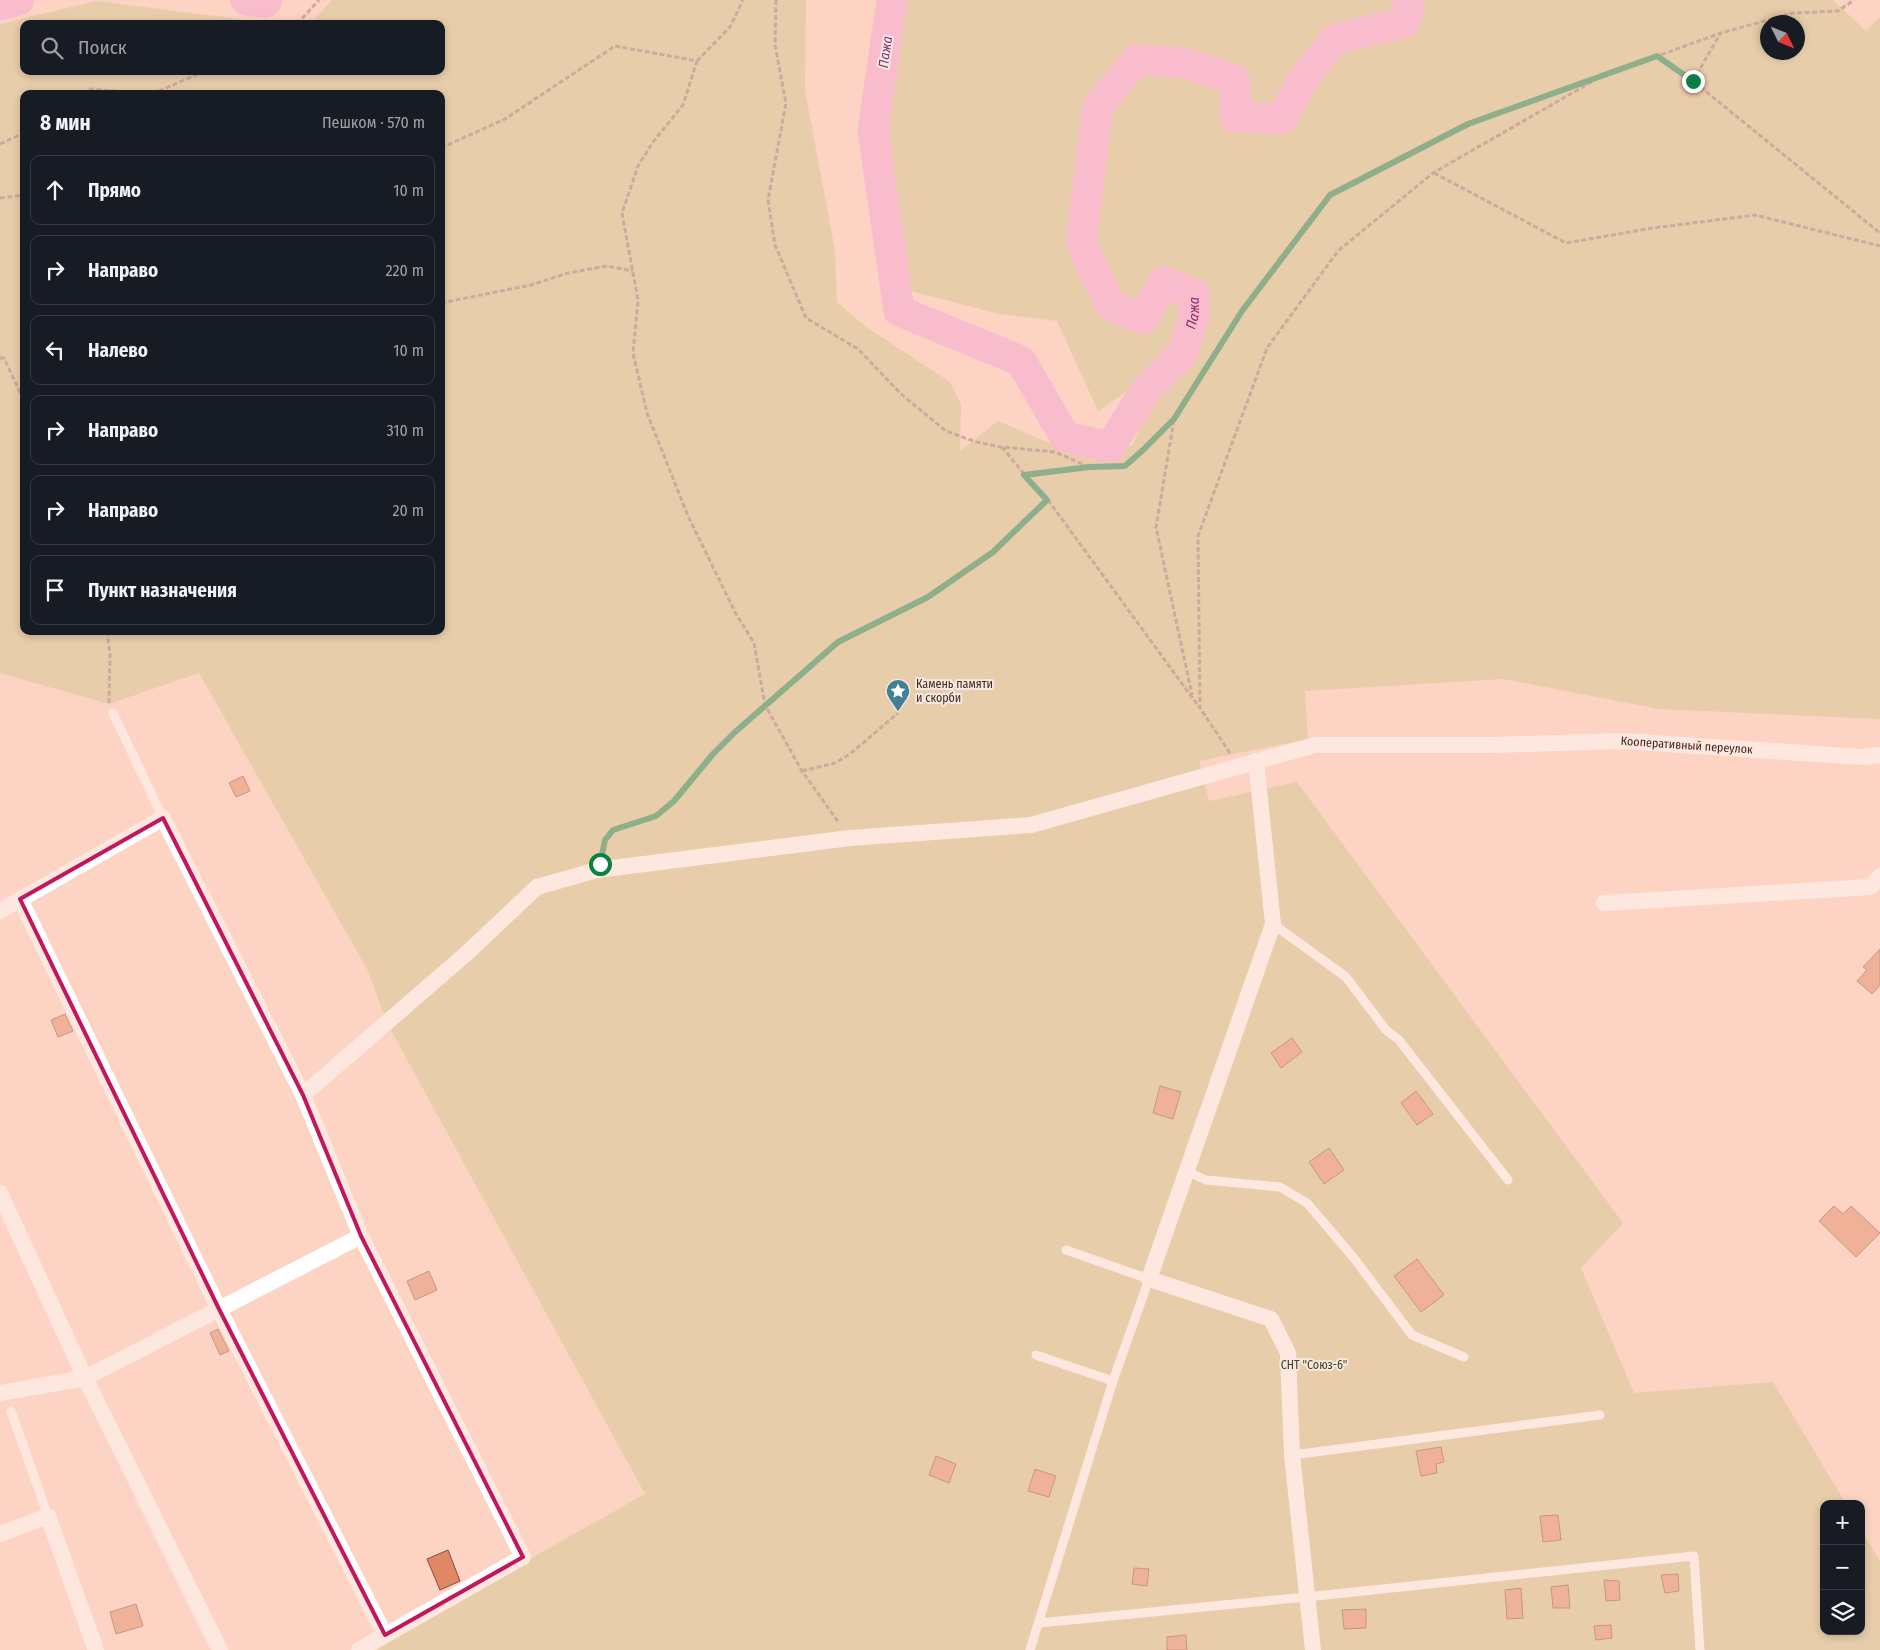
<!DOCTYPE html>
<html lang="ru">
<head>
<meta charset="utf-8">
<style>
  body { margin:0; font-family:"Fira Sans Condensed",sans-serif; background:#20242c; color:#f1f3f6 }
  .controls { position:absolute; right:15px; bottom:15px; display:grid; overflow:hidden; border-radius:10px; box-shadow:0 2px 8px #0003 }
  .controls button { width:45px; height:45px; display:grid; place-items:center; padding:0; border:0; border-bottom:1px solid #363941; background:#171b24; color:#f1f3f6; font:25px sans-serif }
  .compass { position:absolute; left:1760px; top:15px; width:45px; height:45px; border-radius:50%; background:#171b24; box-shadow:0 2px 8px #0003; rotate:133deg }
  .stop { position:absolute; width:15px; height:15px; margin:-11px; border:4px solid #0b8043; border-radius:50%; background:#fff }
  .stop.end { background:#0b8043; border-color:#fff; box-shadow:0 1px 5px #0008 }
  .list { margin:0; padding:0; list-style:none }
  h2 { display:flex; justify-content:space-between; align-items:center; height:65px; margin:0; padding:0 20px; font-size:21px }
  h2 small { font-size:16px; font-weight:400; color:#9ea1a6 }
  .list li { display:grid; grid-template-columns:32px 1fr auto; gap:15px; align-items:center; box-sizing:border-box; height:70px; margin:0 10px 10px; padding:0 10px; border:1px solid #363941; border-radius:10px }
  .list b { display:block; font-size:19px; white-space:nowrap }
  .list em { font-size:16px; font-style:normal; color:#9ea1a6 }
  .icon { flex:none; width:28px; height:28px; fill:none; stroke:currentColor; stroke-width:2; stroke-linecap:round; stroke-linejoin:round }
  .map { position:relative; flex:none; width:1880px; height:1650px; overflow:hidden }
  .search { position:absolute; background:#171b24; box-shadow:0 2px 8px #0003; left:20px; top:20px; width:425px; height:55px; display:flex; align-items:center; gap:12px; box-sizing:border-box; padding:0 18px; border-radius:10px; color:#9ea1a6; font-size:19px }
  .panel { position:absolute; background:#171b24; box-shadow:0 2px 8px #0003; left:20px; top:90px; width:425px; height:545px; border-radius:10px }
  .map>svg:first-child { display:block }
  .green { fill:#ccc58b; fill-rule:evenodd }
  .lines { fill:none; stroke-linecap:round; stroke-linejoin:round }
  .river { stroke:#f4a0d5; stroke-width:31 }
  .building { fill:#e08865; stroke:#854c36 }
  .path { stroke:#98786b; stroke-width:3; stroke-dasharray:5 2.5; stroke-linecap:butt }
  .lane { stroke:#fff; stroke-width:9 }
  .street { stroke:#fff; stroke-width:16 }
  .route { stroke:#0b8043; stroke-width:6 }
  .marked { fill:none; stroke:#c2185b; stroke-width:4; stroke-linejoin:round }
  .labels { text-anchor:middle; stroke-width:4; stroke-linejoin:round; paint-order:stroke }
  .poi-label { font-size:12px; fill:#41281e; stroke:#f6e8e3; text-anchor:start }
  .street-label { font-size:12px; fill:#41281e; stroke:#f6e8e3 }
  .park-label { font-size:12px; fill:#464118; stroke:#f6e8e3 }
  .water-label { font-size:14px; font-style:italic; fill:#8a2b6e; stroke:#f6e8e3 }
</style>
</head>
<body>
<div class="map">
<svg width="1880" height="1650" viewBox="0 0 1880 1650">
  <rect width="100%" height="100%" fill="#fdd4c4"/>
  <path class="green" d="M332 0H806L805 90 835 251 837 302 865 326 950 382 961 404 960 451 998 421 1068 451 1132 446 1172 361 1098 411 1057 321 999 314 910 291 888 137 905 0H1833L1866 31 1880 17V719L1659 709 1503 679 1305 691 1308 739 1199 761 1209 801 1297 782 1623 1223 1581 1268 1634 1393 1773 1382 1846 1504H1824V1631H1861V1530L1880 1561V1650H368L645 1494 387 1023 368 971 199 673 109 704 0 673V24L96 1 247 20 264 24H24V71H441V24H310ZM1768 22H1798V52H1768ZM24 94H441V631H24Z"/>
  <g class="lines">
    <g class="river">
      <path d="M246 0 265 2 267 0"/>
      <path id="s1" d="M892 0 873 131 899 311 1021 361 1065 437 1110 447 1144 393 1182 354 1194 315V294L1163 282 1143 319 1110 305 1081 243 1098 106 1136 60 1186 63 1235 80V117L1281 119 1305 76 1336 39 1405 22 1410 0"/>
      <path d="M0 5 19 0"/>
    </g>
  </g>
  <g class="building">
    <path d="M243 776 250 791 236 797 229 783Z"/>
    <path d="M1880 949V985L1872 994 1857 981 1867 970 1863 967Z"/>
    <path d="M65 1014 73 1031 58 1037 51 1020Z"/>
    <path d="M1292 1038 1302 1052 1281 1068 1271 1053Z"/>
    <path d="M1160 1086 1181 1092 1173 1119 1153 1113Z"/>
    <path d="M1416 1091 1433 1114 1417 1125 1401 1103Z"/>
    <path d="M1329 1148 1344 1170 1324 1184 1309 1162Z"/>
    <path d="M1834 1206 1843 1214 1851 1206 1880 1233 1856 1257 1819 1221Z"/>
    <path d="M1417 1259 1444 1295 1421 1312 1394 1276Z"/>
    <path d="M429 1271 437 1290 415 1300 407 1281Z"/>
    <path d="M218 1329 229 1351 220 1355 210 1333Z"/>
    <path d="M1441 1447 1444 1462 1436 1464 1437 1473 1421 1476 1416 1451Z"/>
    <path d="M936 1456 956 1464 949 1483 929 1475Z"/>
    <path d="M1035 1469 1056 1476 1049 1497 1028 1491Z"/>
    <path d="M1558 1515 1561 1540 1543 1542 1540 1516Z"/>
    <path d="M448 1550 460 1581 440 1590 427 1559Z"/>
    <path d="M1134 1568 1149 1569 1147 1586 1132 1584Z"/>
    <path d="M1678 1574 1679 1591 1665 1593 1661 1575Z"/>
    <path d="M1604 1580 1619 1581 1620 1600 1606 1601Z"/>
    <path d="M1568 1585 1570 1608H1553L1551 1587Z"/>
    <path d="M1521 1588 1523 1618 1507 1619 1505 1590Z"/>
    <path d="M136 1604 143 1626 116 1634 110 1612Z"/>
    <path d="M1366 1609V1628L1344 1629 1342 1610Z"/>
    <path d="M1611 1625 1612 1638 1596 1640 1594 1626Z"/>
    <path d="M1186 1635 1187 1650H1167V1637Z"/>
  </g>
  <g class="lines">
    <g class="path">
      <path d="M776 0 775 45 786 103 768 200 775 245 806 318 858 349 901 394 946 431 976 442 1001 447 1055 452 1089 467 1125 466 1174 419 1242 311 1330 195 1469 124 1721 33 1793 13 1838 11 1854 0"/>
      <path d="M297 24 319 0"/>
      <path d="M1658 56 1693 81 1880 233"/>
      <path d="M697 61 730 27 743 0"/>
      <path d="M1693 81 1720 34"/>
      <path d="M83 94 90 89 146 94"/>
      <path d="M152 94 205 71"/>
      <path d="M0 144 24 133"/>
      <path d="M441 148 505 119 615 46 697 61 683 105 653 142 638 166 622 213 638 300 633 353 647 413 688 516 736 614 754 643 765 705 802 771 839 823"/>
      <path d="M1434 173 1566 243 1653 228 1755 215 1880 246"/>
      <path d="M0 198 24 195"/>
      <path d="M441 303 531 285 568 273 607 266 633 271"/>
      <path d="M0 358H4L24 401"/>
      <path d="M1174 420 1156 527 1192 695"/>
      <path d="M1002 447 1025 475"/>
      <path d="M1048 500 1199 707"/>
      <path d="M107 631 110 655 109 703"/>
      <path d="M1230 753 1200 708 1198 536 1267 348 1338 251 1433 173 1593 81"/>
      <path d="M802 771 835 763 850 754 898 713"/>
      <path d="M602 854 605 840 613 830 656 816 674 801 713 754 735 732 838 642 928 597 993 552 1047 500 1025 475 1089 467"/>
    </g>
    <g class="lane">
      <path d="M113 713 163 818"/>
      <path d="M1273 924 1346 977 1386 1030 1399 1040 1508 1180"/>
      <path d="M1186 1171 1206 1180 1280 1187 1307 1203 1353 1257 1412 1335 1464 1357"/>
      <path d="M1036 1355 1113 1381"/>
      <path d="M11 1411 48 1516"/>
      <path d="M1292 1455 1600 1415"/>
      <path d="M1039 1623 1307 1597 1694 1556 1700 1650"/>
      <path d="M1030 1650 1113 1381 1149 1279 1066 1250"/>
    </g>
    <g class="street">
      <path d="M1256 761 1273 924 1149 1279 1271 1319 1288 1353 1292 1455 1313 1650"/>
      <path d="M20 899 219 1309 385 1635"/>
      <path d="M1604 903 1871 887 1880 876"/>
      <path d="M0 911 163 818 303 1095 361 1236 85 1378 0 1193"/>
      <path id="s2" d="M303 1095 467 953 537 887 597 870 850 838 1031 825 1315 745H1493L1623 741 1862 757 1880 755"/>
      <path d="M0 1393 85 1378 220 1650"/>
      <path d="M0 1534 48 1516 96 1650"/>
      <path d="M359 1650 523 1557 361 1236"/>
    </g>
  </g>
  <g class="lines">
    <path class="route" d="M600 864 605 840 613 830 656 816 674 801 713 754 735 732 838 642 928 597 993 552 1047 500 1024 475 1089 467 1125 466 1143 450 1174 419 1242 311 1330 195 1468 124 1657 56 1693 81"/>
  </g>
  <path d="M0 0H1880V1650H0ZM163 818 303 1095 361 1236 523 1557 385 1635 219 1309 20 899Z" fill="#fdd4c4" fill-opacity=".55" fill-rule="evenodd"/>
  <path class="marked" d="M163 818 303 1095 361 1236 523 1557 385 1635 219 1309 20 899Z"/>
  <defs>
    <g id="sight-pin" transform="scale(1.25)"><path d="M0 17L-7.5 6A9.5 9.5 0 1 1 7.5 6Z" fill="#418095" stroke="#f6e8e3"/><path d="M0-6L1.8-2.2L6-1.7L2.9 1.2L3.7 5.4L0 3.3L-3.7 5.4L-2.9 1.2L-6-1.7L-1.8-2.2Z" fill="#fff"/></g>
  </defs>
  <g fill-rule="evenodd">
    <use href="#sight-pin" x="898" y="691"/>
  </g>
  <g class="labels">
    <g class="poi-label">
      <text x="916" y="688">Камень памяти<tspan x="916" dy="14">и скорби</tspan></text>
    </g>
    <g class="street-label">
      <text dy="4" stroke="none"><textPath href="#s2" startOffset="1479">Кооперативный переулок</textPath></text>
    </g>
    <g class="park-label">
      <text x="1314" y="1369">СНТ "Союз-6"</text>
    </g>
    <g class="water-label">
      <text transform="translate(885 52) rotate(-82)" y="5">Пажа</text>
      <text dy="5" stroke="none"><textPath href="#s1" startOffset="741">Пажа</textPath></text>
    </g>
  </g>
</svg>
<div class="controls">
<button>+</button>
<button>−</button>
<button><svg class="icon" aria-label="layers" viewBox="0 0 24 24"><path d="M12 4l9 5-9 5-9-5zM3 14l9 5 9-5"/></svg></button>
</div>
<svg class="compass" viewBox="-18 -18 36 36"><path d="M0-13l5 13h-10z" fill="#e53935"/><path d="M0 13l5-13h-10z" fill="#9ea1a6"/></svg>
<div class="stop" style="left:600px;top:864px"></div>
<div class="stop end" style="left:1693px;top:81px"></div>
<div class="search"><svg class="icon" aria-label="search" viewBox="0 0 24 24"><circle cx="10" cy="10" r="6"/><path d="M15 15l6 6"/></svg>Поиск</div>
<section class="panel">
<h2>8 мин<small>Пешком · 570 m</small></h2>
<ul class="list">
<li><svg class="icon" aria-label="ahead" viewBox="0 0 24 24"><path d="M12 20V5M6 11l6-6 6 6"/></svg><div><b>Прямо</b></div><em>10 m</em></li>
<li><svg class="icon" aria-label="right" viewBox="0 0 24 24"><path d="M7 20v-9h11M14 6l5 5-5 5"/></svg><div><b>Направо</b></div><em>220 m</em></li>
<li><svg class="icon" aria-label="left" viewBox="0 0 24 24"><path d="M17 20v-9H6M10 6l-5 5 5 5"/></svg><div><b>Налево</b></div><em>10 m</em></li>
<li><svg class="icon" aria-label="right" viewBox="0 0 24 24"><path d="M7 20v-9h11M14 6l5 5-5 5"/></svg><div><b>Направо</b></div><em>310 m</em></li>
<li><svg class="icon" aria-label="right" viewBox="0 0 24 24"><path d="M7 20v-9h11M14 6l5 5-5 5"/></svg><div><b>Направо</b></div><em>20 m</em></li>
<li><svg class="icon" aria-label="arrive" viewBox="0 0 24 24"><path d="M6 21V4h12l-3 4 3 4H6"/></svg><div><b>Пункт назначения</b></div></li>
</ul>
</section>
</div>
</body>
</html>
